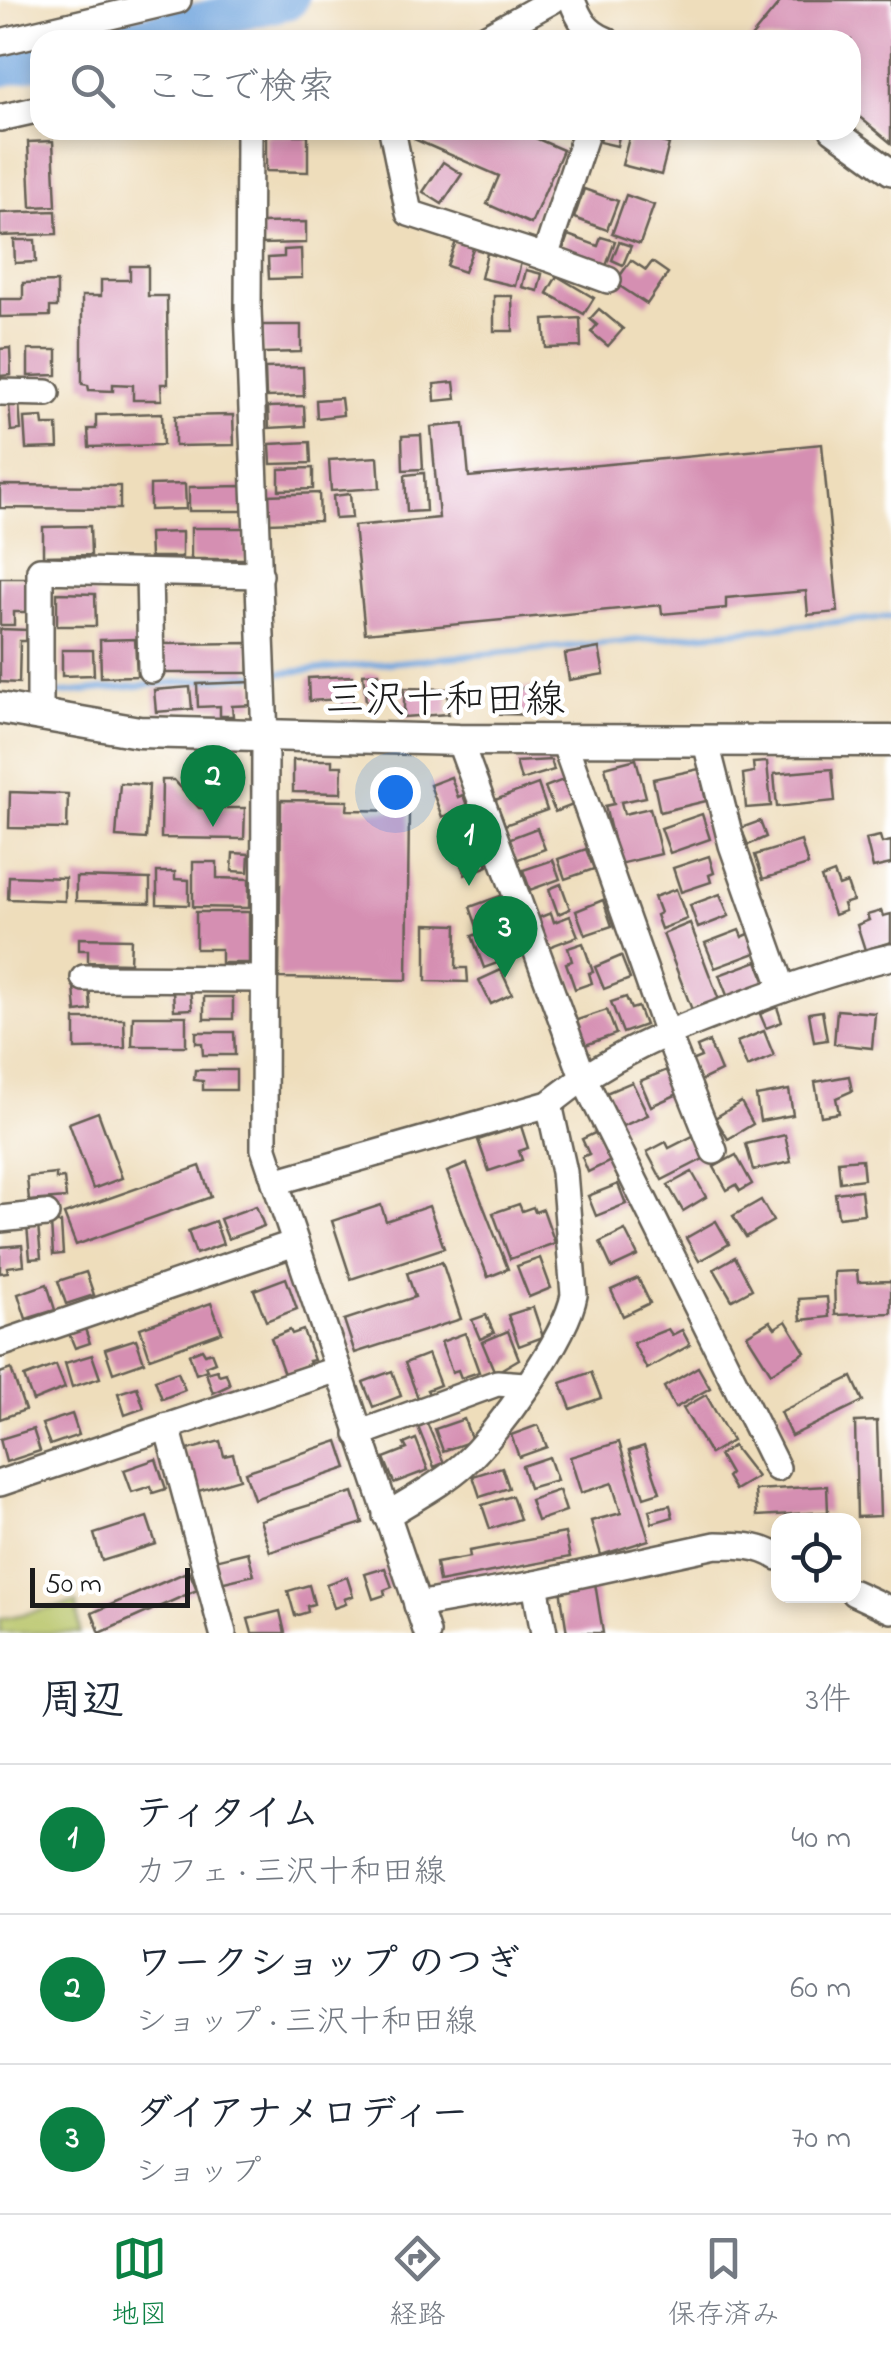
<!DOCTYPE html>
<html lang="ja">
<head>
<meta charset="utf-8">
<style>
  body { margin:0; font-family:"Indie Flower","Klee One",sans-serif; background:#f2f2f3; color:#1f2937 }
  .controls { position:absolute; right:30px; bottom:30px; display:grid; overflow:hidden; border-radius:20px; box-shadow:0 5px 15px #0003 }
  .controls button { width:90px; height:90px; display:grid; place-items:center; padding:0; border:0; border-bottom:2px solid #e0e1e3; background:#fff; color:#1f2937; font:50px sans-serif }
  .scale { position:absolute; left:30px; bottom:25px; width:160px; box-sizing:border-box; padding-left:10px; border:5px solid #1c1c1c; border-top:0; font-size:28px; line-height:35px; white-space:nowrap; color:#1c1c1c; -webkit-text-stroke:8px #fff; paint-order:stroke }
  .you { position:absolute; left:395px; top:792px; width:35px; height:35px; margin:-25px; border:8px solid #fff; border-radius:50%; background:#1a73e8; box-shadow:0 0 0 15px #1a73e833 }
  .badge { display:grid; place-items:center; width:65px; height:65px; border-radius:50%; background:#0b8043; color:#fff; font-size:32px; font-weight:700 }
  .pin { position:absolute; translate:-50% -82px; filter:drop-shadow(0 2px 5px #0008) }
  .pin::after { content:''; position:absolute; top:52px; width:35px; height:30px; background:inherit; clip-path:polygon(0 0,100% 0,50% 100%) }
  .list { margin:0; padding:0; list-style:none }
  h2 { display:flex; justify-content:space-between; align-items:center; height:130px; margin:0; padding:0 40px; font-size:42px }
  h2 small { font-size:32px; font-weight:400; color:#747a83 }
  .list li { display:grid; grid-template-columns:65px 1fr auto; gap:30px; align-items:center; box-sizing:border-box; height:150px; padding:0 40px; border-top:2px solid #e0e1e3 }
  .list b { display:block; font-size:38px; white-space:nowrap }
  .list p { margin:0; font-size:32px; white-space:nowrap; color:#747a83 }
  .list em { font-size:32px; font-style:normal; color:#747a83 }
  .icon { flex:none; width:55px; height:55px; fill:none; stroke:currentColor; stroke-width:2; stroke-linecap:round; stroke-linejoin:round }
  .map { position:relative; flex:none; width:891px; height:1633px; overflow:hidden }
  .search { position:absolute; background:#fff; box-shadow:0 5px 15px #0003; left:30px; right:30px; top:30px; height:110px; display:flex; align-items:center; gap:25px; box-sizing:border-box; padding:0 35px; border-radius:30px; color:#747a83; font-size:38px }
  .sheet { height:580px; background:#fff }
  nav { display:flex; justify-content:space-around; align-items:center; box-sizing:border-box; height:140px; border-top:2px solid #e0e1e3; background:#fff; font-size:28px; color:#747a83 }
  nav a { display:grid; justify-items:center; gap:5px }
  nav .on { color:#0b8043 }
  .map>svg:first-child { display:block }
  .green { fill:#b5c264; stroke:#686f40; stroke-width:2.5 }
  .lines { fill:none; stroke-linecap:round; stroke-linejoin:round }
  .stream { stroke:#70a4dd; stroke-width:6 }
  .river { stroke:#70a4dd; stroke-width:38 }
  .building { fill:#d58fb2 }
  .minor-casing { stroke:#666054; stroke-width:30 }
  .major-casing { stroke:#666054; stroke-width:35 }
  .minor { stroke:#fff; stroke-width:25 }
  .major { stroke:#fff; stroke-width:30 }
  .labels { text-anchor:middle; stroke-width:9; stroke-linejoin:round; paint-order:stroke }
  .street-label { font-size:40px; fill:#1c1c1c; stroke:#fff }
</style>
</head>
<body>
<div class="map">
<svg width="891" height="1633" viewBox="0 0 891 1633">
  <rect width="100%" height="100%" fill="#fff"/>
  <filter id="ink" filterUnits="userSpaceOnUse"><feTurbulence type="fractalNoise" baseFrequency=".01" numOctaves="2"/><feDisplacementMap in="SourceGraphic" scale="20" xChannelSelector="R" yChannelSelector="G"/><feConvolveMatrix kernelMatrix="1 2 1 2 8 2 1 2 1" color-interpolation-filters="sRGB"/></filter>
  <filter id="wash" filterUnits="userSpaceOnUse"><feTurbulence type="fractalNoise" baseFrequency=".0048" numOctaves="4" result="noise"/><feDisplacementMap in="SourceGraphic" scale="40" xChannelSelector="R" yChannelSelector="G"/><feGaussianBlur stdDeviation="2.25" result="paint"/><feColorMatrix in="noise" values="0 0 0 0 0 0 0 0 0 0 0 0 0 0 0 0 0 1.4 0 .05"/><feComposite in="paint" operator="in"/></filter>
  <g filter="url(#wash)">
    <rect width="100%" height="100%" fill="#edb"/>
    <path class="green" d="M76 1603 80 1633H0V1619Z"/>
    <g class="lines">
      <g class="stream">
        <path d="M267 674 891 617"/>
        <path d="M52 694 254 675"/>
      </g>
      <g class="river">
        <path d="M121 40 289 0"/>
        <path d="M0 68 40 59"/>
      </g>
    </g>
    <g id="blocks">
      <g class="building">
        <path d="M782 0H891V143L851 110V40H749Z"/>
        <path d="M409 130H517L563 150 531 224 487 204 499 176 414 139 416 133Z"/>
        <path d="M603 130 620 131 617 146 600 142Z"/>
        <path d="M630 134 669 144 661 175 622 165Z"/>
        <path d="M266 135H308V172L266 171Z"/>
        <path d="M53 141 56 206 31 207 28 142Z"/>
        <path d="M443 162 462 174 442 204 423 192Z"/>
        <path d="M584 189 618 201 607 230 574 218Z"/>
        <path d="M626 195 654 205 640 244 612 234Z"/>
        <path d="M56 211 57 234 0 236V213Z"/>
        <path d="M306 222V243L261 244V223Z"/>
        <path d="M568 235 598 246 601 237 615 241 605 269 561 255Z"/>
        <path d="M457 239 474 246 464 272 447 266Z"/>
        <path d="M14 240H35L36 262 15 263Z"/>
        <path d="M619 242 631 246 623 265 612 260Z"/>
        <path d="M301 249 302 278 269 279 268 258 284 257V250Z"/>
        <path d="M487 253 521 262 515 286 481 278Z"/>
        <path d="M631 260 646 270 652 262 668 273 647 304 615 283Z"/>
        <path d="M130 266H148V296H167L168 384H161L162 400H133V385L113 384V391L89 390 88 385 82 384V296H101V280H130Z"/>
        <path d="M526 270 542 274 538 291 522 287Z"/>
        <path d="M557 276 594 298 584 314 547 293Z"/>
        <path d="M57 282V307H50V316L0 317V299H23V283Z"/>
        <path d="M494 296H512L513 331H494Z"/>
        <path d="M599 309 623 329 608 346 591 332 597 325 590 319Z"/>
        <path d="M580 318 581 347 546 348 544 320Z"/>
        <path d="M262 325H301V352L263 353Z"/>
        <path d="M10 348 11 375 0 376V349Z"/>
        <path d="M28 350H57V375L28 376Z"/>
        <path d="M303 367 304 396 266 397 265 368Z"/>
        <path d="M454 382 456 399 435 401 434 384Z"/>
        <path d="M341 398 343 415 317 418 316 400Z"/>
        <path d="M19 403 21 430 11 431 9 404Z"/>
        <path d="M304 406 305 426 269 428 268 407Z"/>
        <path d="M162 413 163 445 89 447 88 429H96V415Z"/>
        <path d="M233 415 234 445 175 446V416Z"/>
        <path d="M42 417 43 425H57L58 448 26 449 24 418Z"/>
        <path d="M464 424 469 477 822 444 838 612 808 615 806 591 726 598V608L662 614 661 605 365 633 354 526 439 518 431 427Z"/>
        <path d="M421 435 423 469 403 470 402 436Z"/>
        <path d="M310 442 311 463 271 464 270 444Z"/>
        <path d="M378 457 380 488 331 491 329 460Z"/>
        <path d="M313 468V489L279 490V469Z"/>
        <path d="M424 473 426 511 407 512 405 475Z"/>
        <path d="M185 484 186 509 150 510V485Z"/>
        <path d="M0 485 120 486V509L0 508Z"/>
        <path d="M244 486V511H189V487Z"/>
        <path d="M319 493 320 521 269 523 268 495Z"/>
        <path d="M350 494 352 518 335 519 333 496Z"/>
        <path d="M90 526 91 555 43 556V527Z"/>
        <path d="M191 528H245L246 559H191Z"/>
        <path d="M182 532V557H150L149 533Z"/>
        <path d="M0 578H28V612H14V625H0Z"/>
        <path d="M57 593 95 594 96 626H57Z"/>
        <path d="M0 629 28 630V641H20L19 683 0 682Z"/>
        <path d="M135 639 137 676 101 677 100 640Z"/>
        <path d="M248 643 249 673H162V644Z"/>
        <path d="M599 648 604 674 569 680 565 654Z"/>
        <path d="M62 650H93L94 675 62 676Z"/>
        <path d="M379 673 382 700 366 701 363 674Z"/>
        <path d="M352 676 353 706H340V699L309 701 308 678Z"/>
        <path d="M254 682 255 705 232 706 233 716H220V706L198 707 197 684Z"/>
        <path d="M190 687 192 709 156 712 154 690Z"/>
        <path d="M404 688 448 689V714L404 717Z"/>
        <path d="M500 688H545V715L500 714Z"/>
        <path d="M636 759 646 797 621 802 624 814 650 808 661 854 619 864 605 806 614 804 605 767Z"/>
        <path d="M293 760H332V766H342L341 793 293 792Z"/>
        <path d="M551 760 554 770 521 780 516 762Z"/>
        <path d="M767 762 771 806 746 808 743 774 754 772 753 763Z"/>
        <path d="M699 769 706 801 660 812 653 779Z"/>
        <path d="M832 769 835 801 777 807 774 774Z"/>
        <path d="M451 777 458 797 463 795 468 808 442 817 430 785Z"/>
        <path d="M162 780H174L199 808H245L244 839 161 838Z"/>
        <path d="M563 780 573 805 555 812 545 787Z"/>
        <path d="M120 783 149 785 146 839 116 837Z"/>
        <path d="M538 784 547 810 505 825 495 800Z"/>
        <path d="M10 792 68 794 67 829 9 828Z"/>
        <path d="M281 800 348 801 347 810 409 811 407 980 279 978Z"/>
        <path d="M702 814 710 839 670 853 661 828Z"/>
        <path d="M760 821 766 837 748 845 741 828Z"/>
        <path d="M537 828 545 849 516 860 508 839Z"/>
        <path d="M880 836 882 843 891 841V864L873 868 866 839Z"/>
        <path d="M478 838 488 866 465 875 454 847Z"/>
        <path d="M801 841 808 865 763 879 755 855Z"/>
        <path d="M586 849 594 869 565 879 558 859Z"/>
        <path d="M233 853 249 854 248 872 232 871Z"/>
        <path d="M709 856 714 873 709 875 711 882 681 892 673 868Z"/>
        <path d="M553 860 560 879 530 890 523 870Z"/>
        <path d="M193 862H217V878L249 879V908L193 907Z"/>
        <path d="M157 872H175V879L189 880V905L157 904Z"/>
        <path d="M834 873 839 886 847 883 853 901 843 904 845 911 834 915 821 878Z"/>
        <path d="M9 876 65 878V901L8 899Z"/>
        <path d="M76 877 150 879V903L76 901Z"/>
        <path d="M561 884 570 909 558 914 549 889Z"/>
        <path d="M676 889 687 919 661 929 656 915 660 913 654 897Z"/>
        <path d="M720 894 729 916 698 928 690 905Z"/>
        <path d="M500 896 508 917 477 927 470 907Z"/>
        <path d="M603 900 612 926 585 935 576 911Z"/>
        <path d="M881 911 883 916 891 914V942L865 950 857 925 869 920 867 915Z"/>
        <path d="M196 912H249V963H221V949H196Z"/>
        <path d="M551 913 554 922 570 916 578 936 549 947 538 918Z"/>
        <path d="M690 923 719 1000 692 1010 663 934Z"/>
        <path d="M426 924 457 925 456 968H467L468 982 426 981Z"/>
        <path d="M499 926 511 958 484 968 472 936Z"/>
        <path d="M739 930 742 937 751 933 758 952 715 968 705 943Z"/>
        <path d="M79 938 131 939 130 963 88 962V950H79Z"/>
        <path d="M583 943 593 972 589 973 592 983 575 989 566 963 572 961 568 948Z"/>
        <path d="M621 956 630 979 604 989 595 967Z"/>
        <path d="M757 961 766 983 728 998 719 975Z"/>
        <path d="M501 970 512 994 491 1004 479 980Z"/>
        <path d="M89 985 91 1010 76 1012 74 987Z"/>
        <path d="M190 988 192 1009 174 1010 173 989Z"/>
        <rect x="204" y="997" width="29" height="22"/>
        <path d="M626 997 631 1009 638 1007 645 1025 623 1033 611 1002Z"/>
        <path d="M777 1007 782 1022 766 1028 760 1014Z"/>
        <path d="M607 1010 616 1034 583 1046 574 1021Z"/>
        <path d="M837 1010 875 1013 872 1048 834 1044Z"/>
        <path d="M822 1011 827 1040 814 1042 809 1013Z"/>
        <path d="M133 1016H186V1046H132Z"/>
        <path d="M75 1019H124L125 1048 75 1049Z"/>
        <path d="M764 1031 774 1056 747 1067 737 1042Z"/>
        <path d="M196 1032H234L235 1055H203L202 1043H196Z"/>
        <path d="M709 1042 721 1071 700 1081 691 1061 701 1057 697 1047Z"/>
        <path d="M195 1070H236V1090H203V1081L194 1080Z"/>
        <path d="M667 1070 678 1094 651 1106 640 1081Z"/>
        <path d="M849 1076 852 1091 836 1098 839 1113 821 1116 815 1082Z"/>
        <path d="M632 1082 648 1115 621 1127 606 1093Z"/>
        <path d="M789 1090 793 1115 760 1121 756 1096Z"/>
        <path d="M741 1102 753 1124 728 1139 715 1118Z"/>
        <path d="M98 1112 122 1178 93 1189 69 1123Z"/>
        <path d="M521 1126 528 1148 519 1151 522 1160 489 1171 478 1140Z"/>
        <path d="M597 1132 611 1161 588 1172 582 1157 589 1154 582 1139Z"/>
        <path d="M697 1134 709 1156 662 1180 647 1152 666 1142 669 1148Z"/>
        <path d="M785 1135 791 1162 753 1170 746 1144Z"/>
        <path d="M736 1155 752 1184 740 1191 736 1185 727 1190 714 1167Z"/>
        <path d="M862 1159 864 1179 840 1182 838 1161Z"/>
        <path d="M467 1164 508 1269 488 1277 447 1172Z"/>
        <path d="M200 1166 211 1197 76 1245 64 1214Z"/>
        <path d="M692 1172 706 1197 683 1211 668 1185Z"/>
        <path d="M56 1174V1179L64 1178 66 1198 29 1201 27 1177Z"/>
        <path d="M618 1184 626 1204 596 1216 588 1196Z"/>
        <path d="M861 1190 864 1214 838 1217 835 1193Z"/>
        <path d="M761 1200 773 1221 746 1237 733 1216Z"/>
        <path d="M519 1204 522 1211 533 1207 535 1212 543 1209 555 1243 510 1259 493 1213Z"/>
        <path d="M381 1205 386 1221 429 1206 444 1248 351 1279 332 1221Z"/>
        <path d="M256 1206 264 1226 228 1239 220 1219Z"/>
        <path d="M215 1221 223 1244 196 1254 188 1231Z"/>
        <path d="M716 1221 729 1244 699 1261 686 1238Z"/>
        <path d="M51 1223H61L63 1254 53 1255Z"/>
        <path d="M38 1225 41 1258 30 1259 27 1226Z"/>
        <path d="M625 1230 638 1256 612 1268 600 1242Z"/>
        <path d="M22 1245 24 1265 7 1267 8 1272 0 1273V1247Z"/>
        <path d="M735 1257 752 1289 732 1300 714 1269Z"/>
        <path d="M540 1258 551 1288 529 1297 517 1266Z"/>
        <path d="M442 1262 461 1319 355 1353 344 1320 415 1297 407 1273Z"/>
        <path d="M857 1271 858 1282 891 1281V1313L835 1315 834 1272Z"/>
        <path d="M86 1272 94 1295 66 1304 58 1281Z"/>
        <path d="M286 1278 297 1309 266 1321 254 1290Z"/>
        <path d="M638 1278 650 1303 623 1316 611 1290Z"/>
        <path d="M47 1284 55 1310 26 1319 18 1294Z"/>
        <path d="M827 1297 829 1317 801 1320 799 1299Z"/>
        <path d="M211 1303 222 1332 150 1358 140 1328Z"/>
        <path d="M533 1307 543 1337 519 1346 508 1315Z"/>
        <path d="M486 1315 494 1333 480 1339 472 1320Z"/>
        <path d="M770 1321 775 1328 786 1321 805 1352 771 1373 747 1335Z"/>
        <path d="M84 1326 90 1343 75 1348 68 1331Z"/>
        <path d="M668 1329 672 1335 682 1330 690 1345 647 1369 633 1343Z"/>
        <path d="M290 1330 292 1334 303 1330 314 1360 309 1361 310 1364 284 1374 271 1338Z"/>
        <path d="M508 1331 519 1359 495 1373 482 1342Z"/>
        <path d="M465 1333 479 1372 461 1378 458 1370 452 1372 441 1342Z"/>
        <path d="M136 1339 144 1362 113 1373 105 1349Z"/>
        <path d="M202 1349 205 1354 211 1352 215 1362 205 1366 207 1370 196 1374 189 1354Z"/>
        <path d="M428 1354 440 1385 427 1390 429 1394 418 1398 405 1363Z"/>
        <path d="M92 1355 100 1378 72 1387 65 1363Z"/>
        <path d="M56 1365 65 1388 33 1401 24 1377Z"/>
        <path d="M698 1367 710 1388 675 1408 664 1387Z"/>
        <path d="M11 1369 25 1410 0 1419V1373Z"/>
        <path d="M217 1370 219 1375 226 1373 230 1385 213 1393 206 1373Z"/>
        <path d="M392 1371 401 1396 373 1407 363 1382Z"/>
        <path d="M178 1372 185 1390 162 1399 155 1380Z"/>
        <path d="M591 1372 601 1398 571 1409 561 1383Z"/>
        <path d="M852 1377 863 1401 791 1436 780 1412Z"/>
        <path d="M137 1387 144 1408 125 1415 118 1393Z"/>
        <path d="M706 1395 732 1441 710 1454 683 1408Z"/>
        <path d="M72 1414 79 1435 50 1445 42 1424Z"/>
        <path d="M464 1419 472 1441 443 1451 435 1429Z"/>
        <path d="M877 1421 880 1516 857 1517 855 1422Z"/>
        <path d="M427 1423 444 1463 434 1467 418 1427Z"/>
        <path d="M538 1425 547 1447 519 1457 511 1435Z"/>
        <path d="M33 1429 40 1451 6 1462 0 1439Z"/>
        <path d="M416 1439 428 1470 394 1483 384 1458 407 1449 404 1444Z"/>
        <path d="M220 1441 224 1456 233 1454 240 1479 195 1492 184 1451Z"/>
        <path d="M338 1441 347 1468 254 1499 245 1472Z"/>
        <path d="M619 1442 649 1540 601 1555 591 1521 621 1513 612 1483 581 1493 570 1457Z"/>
        <path d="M644 1446 660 1492 644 1497 629 1451Z"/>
        <path d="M733 1446 757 1477 735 1490 727 1477 730 1474 719 1455Z"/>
        <path d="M549 1457 557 1480 529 1488 522 1466Z"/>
        <path d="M156 1459 166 1489 153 1493 151 1486 132 1492 124 1470Z"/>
        <path d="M502 1467 509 1488 480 1497 473 1476Z"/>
        <path d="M827 1486 828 1512 757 1516 755 1490Z"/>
        <path d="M559 1490 566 1511 537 1521 530 1500Z"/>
        <path d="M353 1492 363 1523 270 1552 260 1520Z"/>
        <path d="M512 1496 520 1519 490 1529 482 1505Z"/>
        <path d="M670 1505 673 1517 652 1523 649 1510Z"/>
        <path d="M147 1517 156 1544 102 1561 94 1534Z"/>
        <path d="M565 1533 570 1557 439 1582 436 1563 470 1557 469 1551Z"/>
        <path d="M248 1552 254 1575 220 1583 215 1560Z"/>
        <path d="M385 1568 392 1587 384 1590 385 1595 373 1599 365 1574Z"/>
        <path d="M189 1571 197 1590 100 1633 92 1613Z"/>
        <path d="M347 1577 353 1596 344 1599 346 1604 334 1608 326 1584Z"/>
        <path d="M595 1583 603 1633H567L560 1589Z"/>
        <path d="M309 1585 314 1604 307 1606 308 1612 295 1616 288 1591Z"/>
        <path d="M280 1611 285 1633H252L248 1619Z"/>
      </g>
    </g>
  </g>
  <g filter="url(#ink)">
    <use href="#blocks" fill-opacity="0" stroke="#666054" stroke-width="2.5"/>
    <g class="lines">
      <g class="minor-casing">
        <g id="minor">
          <path d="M572 0C579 19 586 32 606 40"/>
          <path d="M481 40 553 0"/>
          <path d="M0 42 178 0"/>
          <path d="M0 118 40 109"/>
          <path d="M249 130 248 309 265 736 264 1149 427 1633"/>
          <path d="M392 130 409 213 545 257 587 130"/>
          <path d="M833 130 891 172"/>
          <path d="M545 257 608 280"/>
          <path d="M0 392 47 393"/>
          <path d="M149 573 151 670"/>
          <path d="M40 716V570L260 575"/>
          <path d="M563 739 667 1033 714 1151"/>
          <path d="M705 739 732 845 783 989"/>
          <path d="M459 740 583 1077 777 1468"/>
          <path d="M84 978 264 979"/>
          <path d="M275 1182 549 1104C606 1057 669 1031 738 1006 788 987 839 969 891 957"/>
          <path d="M0 1219 46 1214"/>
          <path d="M0 1344 295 1243"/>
          <path d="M167 1426 223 1633"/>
          <path d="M358 1434 497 1383 525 1385"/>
          <path d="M0 1483 338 1369"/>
          <path d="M386 1516C412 1499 442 1484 464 1464 497 1434 567 1337 574 1295L564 1172 549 1104"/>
          <path d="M535 1584 716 1545C739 1545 759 1545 778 1557"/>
          <path d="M854 1593 891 1610"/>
          <path d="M417 1605 535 1584 544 1633"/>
        </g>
      </g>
      <g class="major-casing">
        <path id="major" d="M0 708 139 732 459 740 891 741"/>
      </g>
      <use href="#minor" class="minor"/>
      <use href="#major" class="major"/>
    </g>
  </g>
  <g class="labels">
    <g class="street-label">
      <text x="445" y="712">三沢十和田線</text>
    </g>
  </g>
</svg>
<div class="controls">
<button><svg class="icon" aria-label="locate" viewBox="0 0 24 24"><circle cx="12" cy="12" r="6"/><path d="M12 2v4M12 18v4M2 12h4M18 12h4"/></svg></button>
</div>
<div class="scale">50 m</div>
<div class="you"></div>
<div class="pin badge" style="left:469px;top:886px">1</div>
<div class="pin badge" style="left:213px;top:827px">2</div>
<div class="pin badge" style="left:505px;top:978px">3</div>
<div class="search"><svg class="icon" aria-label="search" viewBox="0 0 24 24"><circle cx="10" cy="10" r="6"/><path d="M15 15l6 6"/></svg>ここで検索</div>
</div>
<section class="sheet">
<h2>周辺<small>3件</small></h2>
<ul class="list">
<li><span class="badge">1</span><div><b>ティタイム</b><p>カフェ · 三沢十和田線</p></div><em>40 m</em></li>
<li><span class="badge">2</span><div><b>ワークショップ のつぎ</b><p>ショップ · 三沢十和田線</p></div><em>60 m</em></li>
<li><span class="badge">3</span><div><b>ダイアナメロディー</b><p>ショップ</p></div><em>70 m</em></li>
</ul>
</section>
<nav>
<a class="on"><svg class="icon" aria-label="map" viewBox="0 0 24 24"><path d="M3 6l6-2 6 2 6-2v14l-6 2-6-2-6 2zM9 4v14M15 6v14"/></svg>地図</a>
<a><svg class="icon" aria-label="directions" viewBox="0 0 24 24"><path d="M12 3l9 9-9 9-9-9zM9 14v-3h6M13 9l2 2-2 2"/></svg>経路</a>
<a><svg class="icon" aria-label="saved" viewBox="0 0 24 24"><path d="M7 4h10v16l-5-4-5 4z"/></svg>保存済み</a>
</nav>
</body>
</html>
